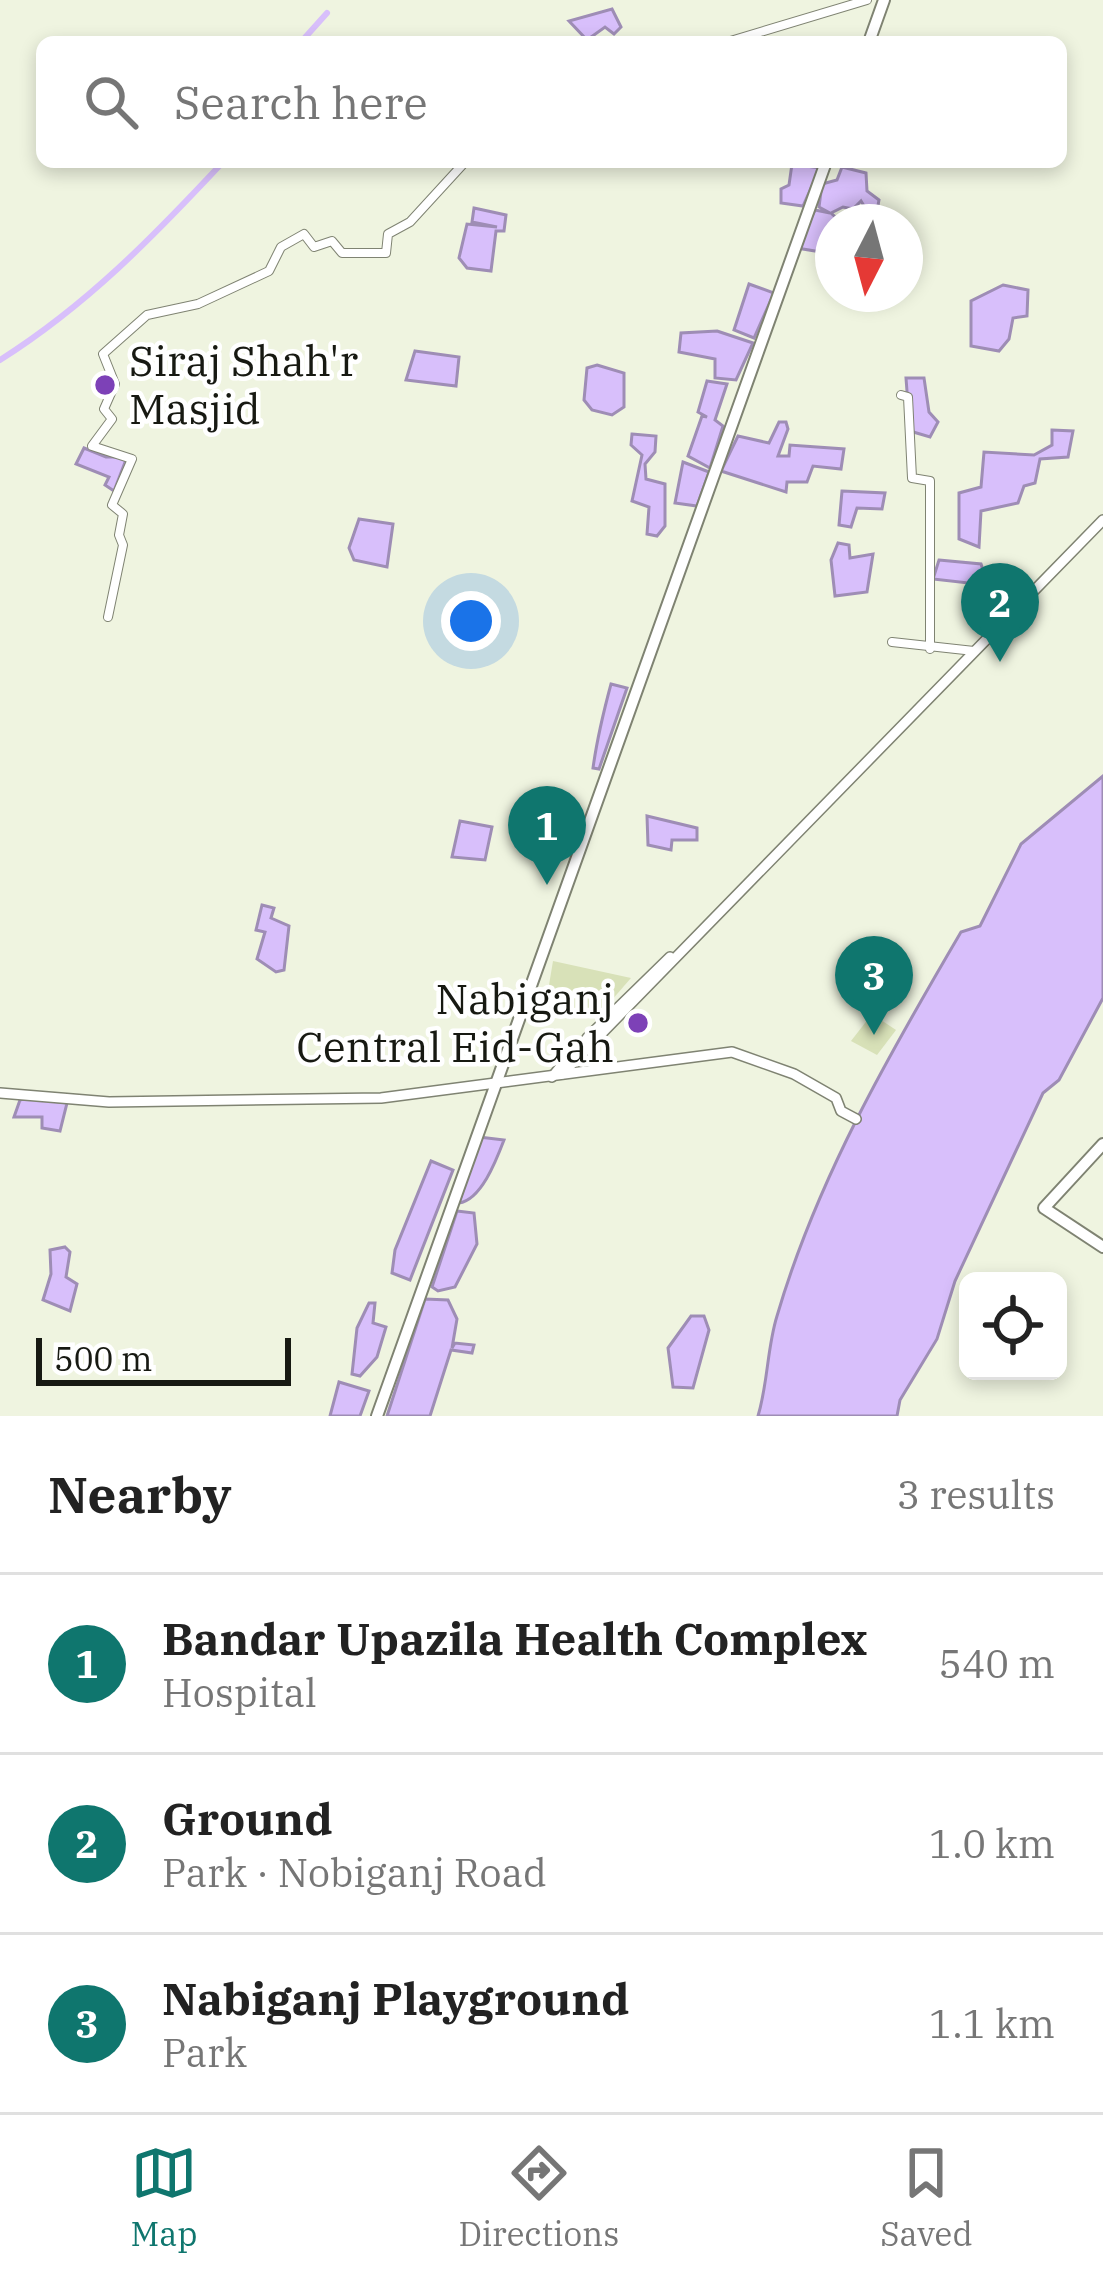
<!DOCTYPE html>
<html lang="en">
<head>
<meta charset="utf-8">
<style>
  body { margin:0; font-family:"IBM Plex Serif",serif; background:#f2f2f2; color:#222 }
  .controls { position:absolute; right:36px; bottom:36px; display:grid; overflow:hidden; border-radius:18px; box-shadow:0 6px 18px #0003 }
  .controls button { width:108px; height:108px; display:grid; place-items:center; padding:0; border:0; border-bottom:3px solid #e0e0e0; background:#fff; color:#222; font:60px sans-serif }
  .compass { position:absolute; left:815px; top:204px; width:108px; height:108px; border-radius:50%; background:#fff; box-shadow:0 6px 18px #0003; rotate:186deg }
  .scale { position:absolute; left:36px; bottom:30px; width:255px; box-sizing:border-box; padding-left:12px; border:6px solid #171912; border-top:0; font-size:33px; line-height:42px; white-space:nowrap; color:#171912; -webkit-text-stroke:9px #fff; paint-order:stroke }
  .you { position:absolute; left:471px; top:621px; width:42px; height:42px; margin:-30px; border:9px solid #fff; border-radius:50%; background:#1a73e8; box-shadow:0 0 0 18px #1a73e833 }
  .badge { display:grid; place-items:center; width:78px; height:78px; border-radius:50%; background:#0f766e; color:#fff; font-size:39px; font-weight:700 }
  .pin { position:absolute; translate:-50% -99px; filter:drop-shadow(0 3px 6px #0008) }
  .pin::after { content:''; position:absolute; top:63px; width:42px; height:36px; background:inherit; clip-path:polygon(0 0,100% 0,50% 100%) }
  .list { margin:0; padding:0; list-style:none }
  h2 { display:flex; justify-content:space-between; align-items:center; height:156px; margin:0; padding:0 48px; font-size:51px }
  h2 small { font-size:39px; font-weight:400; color:#767676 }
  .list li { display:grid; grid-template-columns:78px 1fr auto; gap:36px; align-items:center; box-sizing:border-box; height:180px; padding:0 48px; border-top:3px solid #e0e0e0 }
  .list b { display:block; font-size:45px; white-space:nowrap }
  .list p { margin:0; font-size:39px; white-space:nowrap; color:#767676 }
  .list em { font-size:39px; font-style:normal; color:#767676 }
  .icon { flex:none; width:66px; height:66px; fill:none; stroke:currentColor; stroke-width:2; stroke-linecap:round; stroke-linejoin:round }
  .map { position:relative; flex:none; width:1103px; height:1416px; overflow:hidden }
  .search { position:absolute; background:#fff; box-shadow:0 6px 18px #0003; left:36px; right:36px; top:36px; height:132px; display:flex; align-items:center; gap:30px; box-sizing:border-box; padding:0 42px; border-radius:18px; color:#767676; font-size:45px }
  .sheet { height:696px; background:#fff }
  nav { display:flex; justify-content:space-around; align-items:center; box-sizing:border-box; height:168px; border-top:3px solid #e0e0e0; background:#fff; font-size:33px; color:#767676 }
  nav a { display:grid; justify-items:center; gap:6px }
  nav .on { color:#0f766e }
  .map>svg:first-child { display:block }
  .green { fill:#d8e1b8 }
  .water { fill:#d8bffb; stroke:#9e8db5; stroke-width:3 }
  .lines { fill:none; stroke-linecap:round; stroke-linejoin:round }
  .canal { stroke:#d8bffb; stroke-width:6 }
  .tertiary-casing { stroke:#7f8372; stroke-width:10 }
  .secondary-casing { stroke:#7f8372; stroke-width:12 }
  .primary-casing { stroke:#7f8372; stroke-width:14 }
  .tertiary { stroke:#fff; stroke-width:8 }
  .secondary { stroke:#fff; stroke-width:9 }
  .primary { stroke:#fff; stroke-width:10 }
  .poi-dot { fill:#7d41b7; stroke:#fff; stroke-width:4.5 }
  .labels { text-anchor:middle; stroke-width:9; stroke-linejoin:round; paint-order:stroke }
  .poi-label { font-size:42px; fill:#171912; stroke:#fff; text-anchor:start }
</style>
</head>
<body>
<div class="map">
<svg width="1103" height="1416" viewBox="0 0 1103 1416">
  <rect width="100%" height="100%" fill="#eff4e0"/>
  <g class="green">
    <path d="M553 961 631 978 597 1017 545 1009Z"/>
    <path d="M872 1014 896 1030 877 1055 851 1041Z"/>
  </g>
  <g class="water">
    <path d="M612 9 621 27 614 34 605 27 587 40 569 21Z"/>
    <path d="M792 164 820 168 803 206 781 203V189L789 185Z"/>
    <path d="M842 167 866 173 867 191 879 200 877 211H867L861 201 853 209 843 207 831 213 841 222H833L827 253 797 248 815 210 830 213 819 207 822 184 837 180Z"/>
    <path d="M474 208 506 215 504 231H496L491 271 467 268 459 258 467 224 497 227 472 222Z"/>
    <path d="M749 284 774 293 754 338 734 330Z"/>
    <path d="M1003 285 1028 290 1027 316 1013 318 1009 339 999 351 971 346V301Z"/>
    <path d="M717 331 753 343 736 380 715 378V359L679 352 681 333Z"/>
    <path d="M415 351 459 357 456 386 406 380Z"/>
    <path d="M597 365 624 373V407L612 415 592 410 584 400 587 368Z"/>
    <path d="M906 378H924L929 412 938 422 930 437 910 431Z"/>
    <path d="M707 381 727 384 715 420 723 426 710 468 688 456 702 416 707 417 698 412Z"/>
    <path d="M779 422H786L788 429 778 456H789L790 445 844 449 841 469 813 466 807 482H787L786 492 721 471 738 436 769 443Z"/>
    <path d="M1052 430 1073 431 1068 457 1040 459 1035 483 1024 486 1018 503 981 511 979 547 959 539V493L981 487 984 452 1034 455 1052 445Z"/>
    <path d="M632 434 656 436 655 452 645 464 646 479 665 484V526L657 536 647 534 649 507 632 501 642 455 631 445Z"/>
    <path d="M84 448 106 457H127L114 491 105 485 109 477 76 464Z"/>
    <path d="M683 462 709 472 697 506 675 503Z"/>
    <path d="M842 491 885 493 882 509 857 508 851 527 839 525Z"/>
    <path d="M359 519 393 524 387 567 354 560 349 548Z"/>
    <path d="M838 543 849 545 850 558 873 554 867 592 835 596 831 560Z"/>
    <path d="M939 560 981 564 990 590 982 594 985 613 968 612 969 583 933 579Z"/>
    <path d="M611 684 627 688 599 769 593 768C597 739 604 710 611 684Z"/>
    <path d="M1103 776V998L1059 1080 1043 1093 955 1281 937 1339 900 1400 897 1416H758C768 1383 767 1348 777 1316 817 1179 890 1053 961 932L980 926 1021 844Z"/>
    <path d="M647 816 697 828V840H672L671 850 648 845Z"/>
    <path d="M460 821 492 827 485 860 452 857Z"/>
    <path d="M262 905 274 908 271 918 289 926 284 970 276 972 257 959 265 932 256 930Z"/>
    <path d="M28 1098 67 1103 60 1131 42 1128V1117H14L20 1100Z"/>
    <path d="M479 1137 504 1140C496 1161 481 1200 459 1203Z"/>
    <path d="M431 1161 453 1170 410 1280 392 1273 395 1250Z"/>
    <path d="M457 1211 474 1213 477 1244 455 1287 438 1291 432 1287Z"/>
    <path d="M65 1247 70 1252 66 1277 77 1284 70 1311 43 1300 51 1274 50 1250Z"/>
    <path d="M425 1299 448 1300 457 1319 452 1348 455 1343 474 1345 472 1353 451 1350 430 1416H387Z"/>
    <path d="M369 1303H375L373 1323 386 1327 377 1357 360 1376 352 1374 357 1328Z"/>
    <path d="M691 1316H704L709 1330 693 1388 673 1387 668 1348Z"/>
    <path d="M339 1382 369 1391 360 1416H330Z"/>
  </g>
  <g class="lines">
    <g class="canal">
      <path d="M301 42 327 13"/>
      <path d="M0 360C87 305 153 237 223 162"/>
    </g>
    <g class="tertiary-casing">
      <g id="tertiary">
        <path d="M727 42 867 0"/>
        <path d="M901 395 908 397 912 478 930 481V649"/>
        <path d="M108 617 123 545 119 535 123 514 112 505 132 459 92 446 112 419 104 409 115 384 103 354 147 315 198 304 269 271 281 247 304 234 314 247 332 241 342 253H386L388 234 410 222 465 162"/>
        <path d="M892 642 974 651"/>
      </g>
    </g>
    <g class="secondary-casing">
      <g id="secondary">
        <path d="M587 1038 670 957"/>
        <path d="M562 1074 1103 520"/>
        <path d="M552 1077 575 1049"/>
        <path d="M0 1093 109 1102 381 1098 732 1052 794 1074 836 1098 841 1111 856 1119"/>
      </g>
    </g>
    <g class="primary-casing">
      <g id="primary">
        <path d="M869 42 884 0"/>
        <path d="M1103 1144 1044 1208 1103 1247"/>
        <path d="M377 1416 826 162"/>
      </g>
    </g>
    <use href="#tertiary" class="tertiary"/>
    <use href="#secondary" class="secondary"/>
    <use href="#primary" class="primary"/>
  </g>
  <g class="poi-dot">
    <circle cx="105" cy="385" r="12"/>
    <circle cx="638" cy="1023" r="12"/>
  </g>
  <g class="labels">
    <g class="poi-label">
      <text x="129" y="376">Siraj Shah'r<tspan x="129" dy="48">Masjid</tspan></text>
      <text x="614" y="1014" text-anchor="end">Nabiganj<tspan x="614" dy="48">Central Eid-Gah</tspan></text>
    </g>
  </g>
</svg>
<div class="controls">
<button><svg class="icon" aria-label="locate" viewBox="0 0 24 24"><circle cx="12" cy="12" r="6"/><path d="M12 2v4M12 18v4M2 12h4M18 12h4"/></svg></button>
</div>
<svg class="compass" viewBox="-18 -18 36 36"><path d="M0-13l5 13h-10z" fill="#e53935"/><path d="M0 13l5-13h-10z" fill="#767676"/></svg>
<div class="scale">500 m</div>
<div class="you"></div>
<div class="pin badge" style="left:547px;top:885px">1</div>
<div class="pin badge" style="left:1000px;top:662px">2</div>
<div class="pin badge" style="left:874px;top:1035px">3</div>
<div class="search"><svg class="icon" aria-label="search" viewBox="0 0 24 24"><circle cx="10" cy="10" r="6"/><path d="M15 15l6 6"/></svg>Search here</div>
</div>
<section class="sheet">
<h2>Nearby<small>3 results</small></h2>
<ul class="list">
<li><span class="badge">1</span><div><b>Bandar Upazila Health Complex</b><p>Hospital</p></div><em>540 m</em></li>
<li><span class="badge">2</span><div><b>Ground</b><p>Park · Nobiganj Road</p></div><em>1.0 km</em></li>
<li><span class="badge">3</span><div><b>Nabiganj Playground</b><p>Park</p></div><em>1.1 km</em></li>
</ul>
</section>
<nav>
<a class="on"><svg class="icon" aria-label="map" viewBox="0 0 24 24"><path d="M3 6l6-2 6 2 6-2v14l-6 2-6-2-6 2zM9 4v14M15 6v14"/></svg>Map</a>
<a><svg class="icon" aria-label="directions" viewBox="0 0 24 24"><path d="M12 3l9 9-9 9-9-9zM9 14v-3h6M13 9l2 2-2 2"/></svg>Directions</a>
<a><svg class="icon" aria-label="saved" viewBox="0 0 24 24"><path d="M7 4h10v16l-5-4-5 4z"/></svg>Saved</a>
</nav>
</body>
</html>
